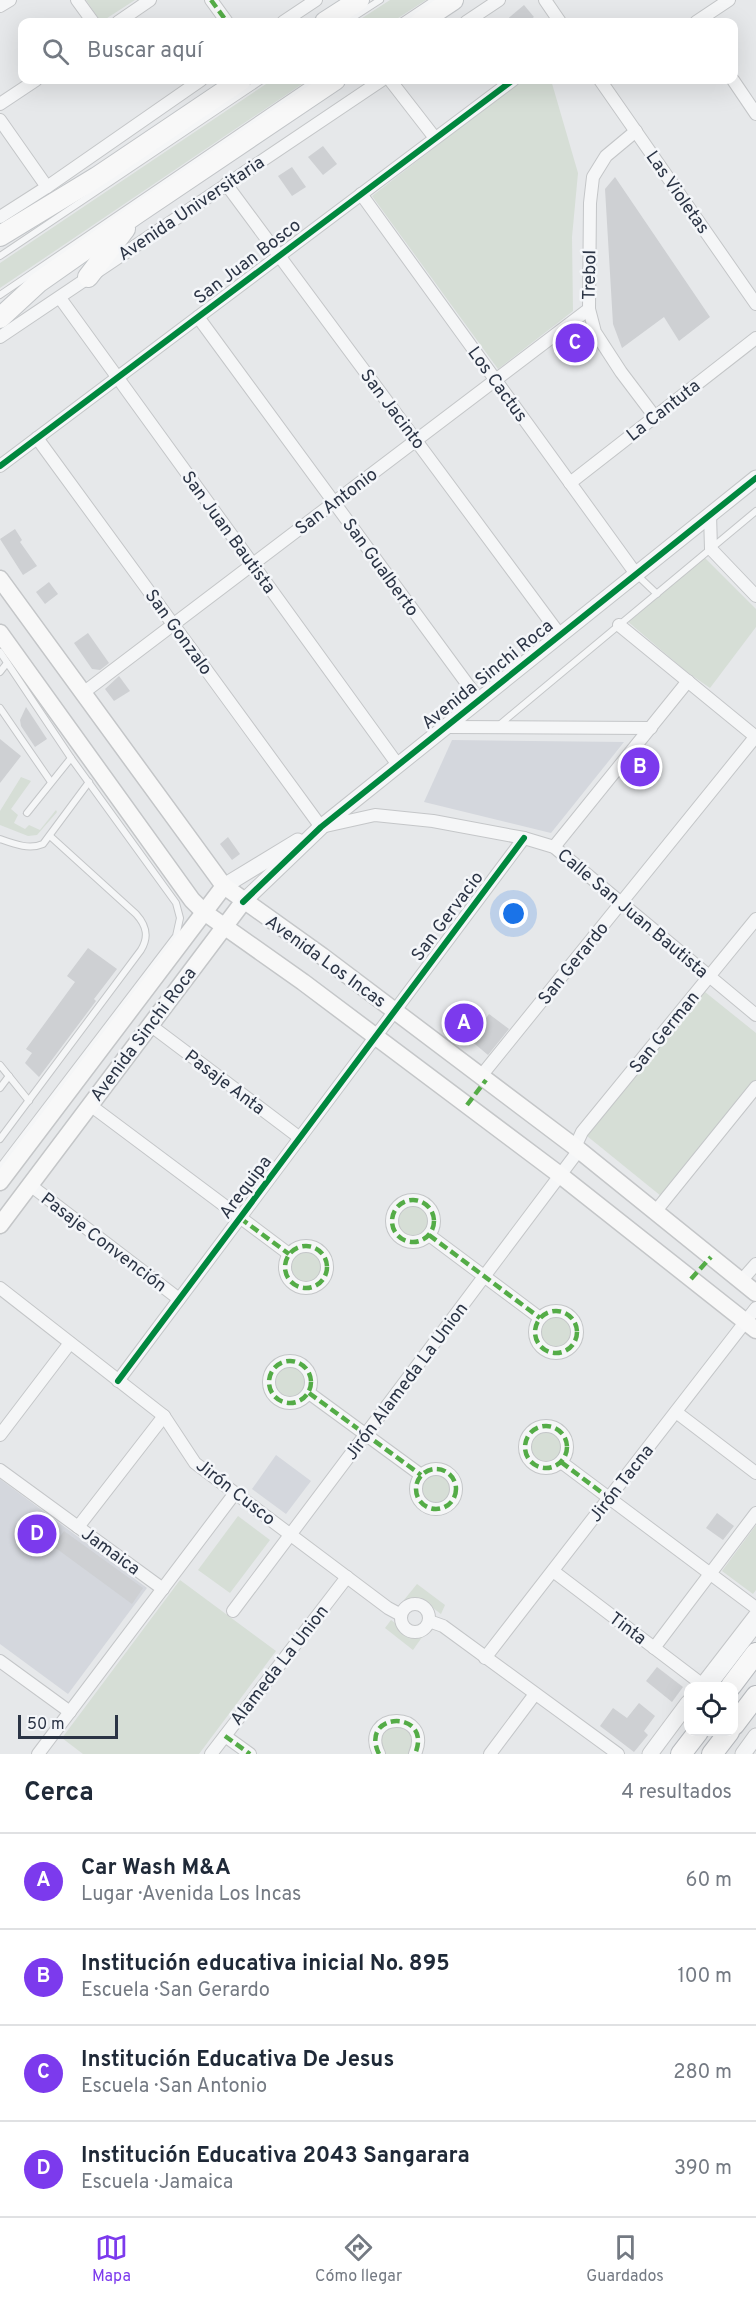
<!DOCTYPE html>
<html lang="es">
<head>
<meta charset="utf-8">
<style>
  body { margin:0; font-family:Overpass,sans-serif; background:#f6f6f7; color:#1f2937 }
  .controls { position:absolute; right:18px; bottom:18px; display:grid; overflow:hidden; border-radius:12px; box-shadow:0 6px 24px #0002 }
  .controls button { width:54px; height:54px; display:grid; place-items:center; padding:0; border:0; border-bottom:2px solid #e0e1e3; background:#fff; color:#1f2937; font:30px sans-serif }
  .scale { position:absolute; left:18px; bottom:15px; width:100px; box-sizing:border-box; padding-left:6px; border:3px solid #2b3445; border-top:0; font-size:16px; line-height:21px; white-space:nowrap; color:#2b3445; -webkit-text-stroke:4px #f4f6f9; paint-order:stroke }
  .you { position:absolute; left:514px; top:914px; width:21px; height:21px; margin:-15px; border:4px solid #fff; border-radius:50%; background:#1a73e8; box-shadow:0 0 0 9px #1a73e833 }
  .badge { display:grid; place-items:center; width:39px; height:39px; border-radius:50%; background:#7c3aed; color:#fff; font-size:20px; font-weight:700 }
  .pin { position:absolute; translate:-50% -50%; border:3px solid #fff; box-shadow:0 2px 6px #0006 }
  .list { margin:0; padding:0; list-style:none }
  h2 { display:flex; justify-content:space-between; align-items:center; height:78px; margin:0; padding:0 24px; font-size:26px }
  h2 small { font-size:20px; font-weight:400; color:#747a83 }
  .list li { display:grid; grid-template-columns:39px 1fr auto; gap:18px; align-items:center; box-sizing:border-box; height:96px; padding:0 24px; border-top:2px solid #e0e1e3 }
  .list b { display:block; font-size:22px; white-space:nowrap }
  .list p { margin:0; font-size:20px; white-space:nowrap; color:#747a83 }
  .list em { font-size:20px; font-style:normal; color:#747a83 }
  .icon { flex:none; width:33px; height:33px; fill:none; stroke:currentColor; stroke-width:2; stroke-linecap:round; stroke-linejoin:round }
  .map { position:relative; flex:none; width:756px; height:1754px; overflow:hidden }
  .search { position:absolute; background:#fff; box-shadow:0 6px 24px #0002; left:18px; right:18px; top:18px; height:66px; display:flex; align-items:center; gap:15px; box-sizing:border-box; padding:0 21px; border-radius:12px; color:#747a83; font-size:22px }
  .sheet { height:462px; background:#fff }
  nav { display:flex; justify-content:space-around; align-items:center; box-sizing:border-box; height:84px; border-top:2px solid #e0e1e3; background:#fff; font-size:16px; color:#747a83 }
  nav a { display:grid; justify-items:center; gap:3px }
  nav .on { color:#7c3aed }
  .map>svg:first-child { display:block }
  .built { fill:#d4d7dd }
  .green { fill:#d6ded6 }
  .building { fill:#ced0d3 }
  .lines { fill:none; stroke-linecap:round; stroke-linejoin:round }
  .service-casing { stroke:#c4c6c8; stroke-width:8 }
  .minor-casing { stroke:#c4c6c8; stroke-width:14 }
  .tertiary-casing { stroke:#c4c6c8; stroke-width:17 }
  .secondary-casing { stroke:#c4c6c8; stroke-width:19 }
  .primary-casing { stroke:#c2c5c8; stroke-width:22 }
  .trunk-casing { stroke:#b8bbbf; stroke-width:22 }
  .service { stroke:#f5f6f7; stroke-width:6 }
  .minor { stroke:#f5f6f7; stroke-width:12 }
  .tertiary { stroke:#f5f6f7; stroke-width:15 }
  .secondary { stroke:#f8f8f8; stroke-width:16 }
  .primary { stroke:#f8f8f8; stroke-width:20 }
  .trunk { stroke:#f8f8f8; stroke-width:20 }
  .quiet { stroke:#54ac47; stroke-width:4.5; stroke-dasharray:9 4.5; stroke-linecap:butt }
  .cycleway-casing { stroke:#f4f6f9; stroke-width:10 }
  .cycleway { stroke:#00873e; stroke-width:6 }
  .labels { text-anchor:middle; stroke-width:5; stroke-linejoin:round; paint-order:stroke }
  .street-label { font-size:18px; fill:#2b3445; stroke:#f4f6f9 }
</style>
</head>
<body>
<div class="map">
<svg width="756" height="1754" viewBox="0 0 756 1754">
  <rect width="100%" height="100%" fill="#e6e8ea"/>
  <g class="built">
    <path d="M452 740 624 742 551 833 424 802Z"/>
    <path d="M276 1455 311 1481 286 1514 252 1489Z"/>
    <path d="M0 1479 147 1588 68 1694 0 1644Z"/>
  </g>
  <g class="green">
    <path d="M86 0H135L101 22Z"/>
    <path d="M390 0H426L392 22H356Z"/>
    <path d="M272 80H308L0 288V263Z"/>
    <path d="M522 80H551L578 173 572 237 573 311 498 369 372 196Z"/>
    <path d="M702 555 756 609V627L710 688 687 672 626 620Z"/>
    <path d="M21 777 31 781 11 809 18 815 14 823 25 829 29 825 40 830 56 810 57 812 37 835 28 836 0 825V811Z"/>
    <path d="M705 992 756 1033V1080L661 1196 587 1136Z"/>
    <circle cx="413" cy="1221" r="17"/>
    <circle cx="306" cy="1268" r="18"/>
    <circle cx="557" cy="1331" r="17"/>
    <circle cx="291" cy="1382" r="17"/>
    <circle cx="546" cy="1447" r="16"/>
    <circle cx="436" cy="1489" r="15"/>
    <path d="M238 1516 270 1540 230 1593 198 1570Z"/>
    <path d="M756 1525V1590L753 1594 722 1571Z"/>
    <path d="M180 1580 276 1651 199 1754H83L62 1738Z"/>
    <path d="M417 1584 445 1605 441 1614C434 1609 427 1602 418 1601 413 1600 409 1602 404 1600Z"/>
    <path d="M391 1620C403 1629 410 1636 425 1633L413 1650 385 1628Z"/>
    <path d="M392 1725 409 1729 414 1739 410 1754H383L379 1736Z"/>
  </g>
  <g class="building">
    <path d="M524 5 534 17 527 22H504Z"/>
    <path d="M323 146 337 164 323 175 308 157Z"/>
    <path d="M292 167 306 187 292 196 278 176Z"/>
    <path d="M615 177 710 317 679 341 664 317 622 348 613 324 605 189Z"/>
    <path d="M15 529 22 540 20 542 37 566 23 575 0 539Z"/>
    <path d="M49 582 58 594 45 604 36 592Z"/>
    <path d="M88 633 109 663 100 670 92 669 74 643Z"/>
    <path d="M119 676 130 691 114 701 105 689Z"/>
    <path d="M26 707 47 739 35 747 21 726 20 720Z"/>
    <path d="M0 739 21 756 0 783Z"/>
    <path d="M228 837 240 854 232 860 220 844Z"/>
    <path d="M88 948 117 969 94 999 96 1001 39 1077 25 1063 32 1053 26 1049 75 982 67 976Z"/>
    <path d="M466 1014 481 1025 489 1014 509 1029 488 1055 456 1028Z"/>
    <path d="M717 1513 734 1526 723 1540 706 1528Z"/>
    <path d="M64 1531 143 1588 132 1604 53 1546Z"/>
    <path d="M657 1667 683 1687 672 1702 646 1681Z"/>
    <path d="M639 1703 655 1716 644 1731 648 1735 634 1752 600 1726 613 1708 627 1718Z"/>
  </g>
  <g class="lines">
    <g class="service-casing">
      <g id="service">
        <path d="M346 22 380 0"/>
        <path d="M401 22 434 0"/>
        <path d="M0 256 262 80"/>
        <path d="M0 295 316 80"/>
        <path d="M638 576 657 594"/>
        <path d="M0 652 71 758 176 903 180 918 176 936 0 1167"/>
        <path d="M0 672 7 663"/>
        <path d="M0 708 51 782"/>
        <path d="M498 726 756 511"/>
        <path d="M27 813 71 758"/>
        <path d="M0 839C14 844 29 850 43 844L89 782"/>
        <path d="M0 1065 29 1101"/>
        <path d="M0 1088 9 1076"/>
        <path d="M0 1139 141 950C149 937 147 926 136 914L50 836"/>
        <path d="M714 1686 756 1631"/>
      </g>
    </g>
    <g class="minor-casing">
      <g id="minor">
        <path d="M77 0 93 22"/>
        <path d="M211 0 227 22"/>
        <path d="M545 0 560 22"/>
        <path d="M0 6 10 0"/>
        <path d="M118 22 150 0"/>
        <path d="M283 22 316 0"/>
        <path d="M466 22 499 0"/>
        <path d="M696 22 729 0"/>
        <path d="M390 80 435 138"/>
        <path d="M600 80 756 304"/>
        <path d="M733 80 756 114"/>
        <path d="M0 104 36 80"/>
        <path d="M0 120 47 187"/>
        <path d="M636 131 606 156 593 177 590 203 589 309 595 332 621 372 655 417"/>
        <path d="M226 184 560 635"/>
        <path d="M361 194 636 574"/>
        <path d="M0 217 47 187 201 80"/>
        <path d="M60 298 398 765"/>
        <path d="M198 317 479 700"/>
        <path d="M0 337 382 80"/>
        <path d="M37 438 321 827 375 815 433 821 524 838 554 847 756 1015"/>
        <path d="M0 466 513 80"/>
        <path d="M570 483 756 338"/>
        <path d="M710 514 711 549 756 596"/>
        <path d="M619 625 756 737"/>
        <path d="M83 693 589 309"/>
        <path d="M445 727 651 728"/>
        <path d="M554 847 688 681"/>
        <path d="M150 1025 300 1138"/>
        <path d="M481 1076 756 736"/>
        <path d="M90 1105 289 1254"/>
        <path d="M575 1147 582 1132 756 919"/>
        <path d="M30 1185 179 1299"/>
        <circle cx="413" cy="1221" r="21"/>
        <path d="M655 1212 756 1087"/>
        <path d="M429 1235 540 1318"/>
        <circle cx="306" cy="1267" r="21"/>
        <path d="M741 1281 756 1264"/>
        <path d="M0 1288 164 1416 195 1463 388 1608 401 1615"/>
        <circle cx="556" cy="1332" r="21"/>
        <circle cx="290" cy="1382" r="21"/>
        <path d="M118 1381 524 838"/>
        <path d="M309 1393 421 1475"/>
        <path d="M676 1412 756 1473"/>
        <circle cx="546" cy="1447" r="21"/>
        <path d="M0 1435 70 1343"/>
        <path d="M561 1462 756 1608"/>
        <circle cx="436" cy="1489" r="20"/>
        <path d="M0 1470 163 1589"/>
        <path d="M78 1527 164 1416"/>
        <path d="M553 1571 703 1685"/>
        <circle cx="415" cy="1618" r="14"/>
        <path d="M233 1611 579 1150"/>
        <path d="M429 1621 443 1626 618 1754"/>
        <path d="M654 1648 756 1513"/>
        <path d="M485 1658 756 1308"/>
        <path d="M0 1661 70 1712"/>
        <path d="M225 1736 250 1754"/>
        <path d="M38 1754 235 1493"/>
        <path d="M211 1754 347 1577"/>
        <path d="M379 1754C358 1711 434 1709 415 1754"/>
        <path d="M490 1754 535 1694"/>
      </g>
    </g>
    <g class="tertiary-casing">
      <g id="tertiary">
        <path d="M224 886 298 841"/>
        <path d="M243 902 321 827 756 478"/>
        <path d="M702 1686 756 1616"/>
        <path d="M650 1754 688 1703"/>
        <path d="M743 1754 756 1736"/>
      </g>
    </g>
    <g class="secondary-casing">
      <g id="secondary">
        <path d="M0 579 224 886 322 956 579 1150 756 1293"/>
        <path d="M0 633 192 900 204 912 303 982 560 1175 756 1330"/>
        <path d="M0 1182 224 886"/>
        <path d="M0 1225 243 902"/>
      </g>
    </g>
    <g class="primary-casing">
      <g id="primary">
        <path d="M325 22 359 0"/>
        <path d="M420 22 453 0"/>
        <path d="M0 236 97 177 241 80"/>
        <path d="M88 277 125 229"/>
        <path d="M0 318 39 282 136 214 335 80"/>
      </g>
    </g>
    <g class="trunk-casing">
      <g id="trunk">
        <path d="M731 1686 756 1653"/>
        <path d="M734 1725 756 1696"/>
        <path d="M681 1754 698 1732"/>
        <path d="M712 1754 729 1732"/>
      </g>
    </g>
    <use href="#service" class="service"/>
    <use href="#minor" class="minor"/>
    <use href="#tertiary" class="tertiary"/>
    <use href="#secondary" class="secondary"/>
    <use href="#primary" class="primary"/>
    <use href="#trunk" class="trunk"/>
    <g class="quiet">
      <path d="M211 0 227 22"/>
      <path d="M467 1105 486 1080"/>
      <circle cx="413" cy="1221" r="21"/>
      <path d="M240 1218 289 1254"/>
      <path d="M429 1235 540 1318"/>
      <circle cx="306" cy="1267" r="21"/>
      <path d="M691 1279 711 1257"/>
      <circle cx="556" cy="1332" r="21"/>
      <circle cx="290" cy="1382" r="21"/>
      <path d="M309 1393 421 1475"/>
      <circle cx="546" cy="1447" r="21"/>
      <path d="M561 1462 609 1498"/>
      <circle cx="436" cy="1489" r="20"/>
      <path d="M225 1736 250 1754"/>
      <path d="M379 1754C358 1711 434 1709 415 1754"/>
    </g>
    <g class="cycleway-casing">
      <g id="cycleway">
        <path d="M0 466 513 80"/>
        <path d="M243 902 321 827 756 478"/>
        <path d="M118 1381 524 838"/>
      </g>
    </g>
    <use href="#cycleway" class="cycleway"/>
  </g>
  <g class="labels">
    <g class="street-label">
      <text transform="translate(678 192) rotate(55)" y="6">Las Violetas</text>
      <text transform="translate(191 208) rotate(-34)" y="6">Avenida Universitaria</text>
      <text transform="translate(247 261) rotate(-37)" y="6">San Juan Bosco</text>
      <text transform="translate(589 275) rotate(-89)" y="6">Trebol</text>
      <text transform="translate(498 384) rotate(54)" y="6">Los Cactus</text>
      <text transform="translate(393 409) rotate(53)" y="6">San Jacinto</text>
      <text transform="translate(663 410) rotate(-38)" y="6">La Cantuta</text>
      <text transform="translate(336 501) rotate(-37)" y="6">San Antonio</text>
      <text transform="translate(229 532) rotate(54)" y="6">San Juan Bautista</text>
      <text transform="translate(381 567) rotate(54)" y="6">San Gualberto</text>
      <text transform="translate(179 632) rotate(54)" y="6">San Gonzalo</text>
      <text transform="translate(487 674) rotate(-39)" y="6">Avenida Sinchi Roca</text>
      <text transform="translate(633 913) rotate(40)" y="6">Calle San Juan Bautista</text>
      <text transform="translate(447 916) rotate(-53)" y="6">San Gervacio</text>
      <text transform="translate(326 961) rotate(36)" y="6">Avenida Los Incas</text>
      <text transform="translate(573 963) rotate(-51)" y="6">San Gerardo</text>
      <text transform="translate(664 1032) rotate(-51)" y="6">San German</text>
      <text transform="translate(143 1034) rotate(-53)" y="6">Avenida Sinchi Roca</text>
      <text transform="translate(225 1082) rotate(37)" y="6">Pasaje Anta</text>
      <text transform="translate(245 1187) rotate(-53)" y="6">Arequipa</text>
      <text transform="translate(104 1242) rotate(37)" y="6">Pasaje Convención</text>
      <text transform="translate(406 1381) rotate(-53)" y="6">Jirón Alameda La Union</text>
      <text transform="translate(621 1483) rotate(-52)" y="6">Jirón Tacna</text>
      <text transform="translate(236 1492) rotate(38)" y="6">Jirón Cusco</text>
      <text transform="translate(111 1551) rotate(36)" y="6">Jamaica</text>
      <text transform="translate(628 1628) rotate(37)" y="6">Tinta</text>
      <text transform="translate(279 1665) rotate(-52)" y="6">Alameda La Union</text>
    </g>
  </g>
</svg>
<div class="controls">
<button><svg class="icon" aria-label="locate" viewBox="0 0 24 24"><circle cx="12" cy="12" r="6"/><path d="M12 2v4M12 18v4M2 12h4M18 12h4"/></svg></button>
</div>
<div class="scale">50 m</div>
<div class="you"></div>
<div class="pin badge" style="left:464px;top:1023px">A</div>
<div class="pin badge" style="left:640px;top:767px">B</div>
<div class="pin badge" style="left:575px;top:343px">C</div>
<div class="pin badge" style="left:37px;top:1534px">D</div>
<div class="search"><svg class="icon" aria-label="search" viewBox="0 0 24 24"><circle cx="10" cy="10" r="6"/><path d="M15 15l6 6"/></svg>Buscar aquí</div>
</div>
<section class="sheet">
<h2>Cerca<small>4 resultados</small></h2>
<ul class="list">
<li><span class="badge">A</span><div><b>Car Wash M&amp;A</b><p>Lugar · Avenida Los Incas</p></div><em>60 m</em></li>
<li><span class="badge">B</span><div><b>Institución educativa inicial No. 895</b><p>Escuela · San Gerardo</p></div><em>100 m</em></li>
<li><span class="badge">C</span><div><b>Institución Educativa De Jesus</b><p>Escuela · San Antonio</p></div><em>280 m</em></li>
<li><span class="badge">D</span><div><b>Institución Educativa 2043 Sangarara</b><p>Escuela · Jamaica</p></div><em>390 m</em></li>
</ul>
</section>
<nav>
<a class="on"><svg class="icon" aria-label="map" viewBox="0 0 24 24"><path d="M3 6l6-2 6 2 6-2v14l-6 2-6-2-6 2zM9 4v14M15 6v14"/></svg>Mapa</a>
<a><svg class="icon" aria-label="directions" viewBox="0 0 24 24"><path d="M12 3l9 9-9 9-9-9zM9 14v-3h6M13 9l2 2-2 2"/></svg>Cómo llegar</a>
<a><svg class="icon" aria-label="saved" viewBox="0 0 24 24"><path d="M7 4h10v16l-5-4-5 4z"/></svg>Guardados</a>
</nav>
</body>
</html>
